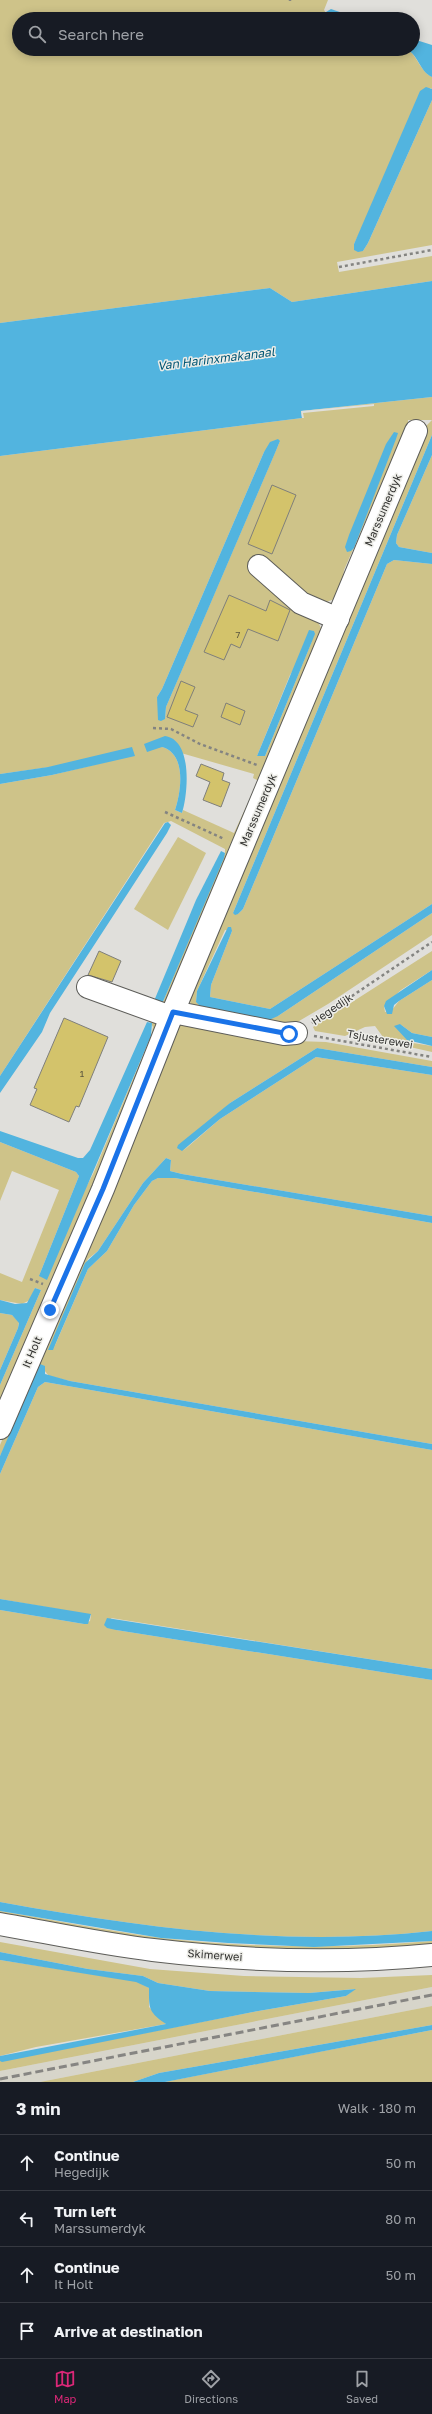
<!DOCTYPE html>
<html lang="en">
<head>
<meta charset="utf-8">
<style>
  body { margin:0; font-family:"Golos Text",sans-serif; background:#242831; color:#f1f3f6 }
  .stop { position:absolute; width:12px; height:12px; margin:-9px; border:3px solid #1a73e8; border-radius:50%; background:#fff }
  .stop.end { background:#1a73e8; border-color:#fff; box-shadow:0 1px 4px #0008 }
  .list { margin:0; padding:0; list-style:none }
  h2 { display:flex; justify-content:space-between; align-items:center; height:52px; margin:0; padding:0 16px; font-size:17px }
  h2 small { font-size:13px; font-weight:400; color:#9ea1a6 }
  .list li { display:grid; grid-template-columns:26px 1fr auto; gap:12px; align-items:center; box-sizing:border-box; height:56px; padding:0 16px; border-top:1px solid #363941 }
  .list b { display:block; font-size:15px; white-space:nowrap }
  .list p { margin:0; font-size:13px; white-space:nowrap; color:#9ea1a6 }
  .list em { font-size:13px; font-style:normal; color:#9ea1a6 }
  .icon { flex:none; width:22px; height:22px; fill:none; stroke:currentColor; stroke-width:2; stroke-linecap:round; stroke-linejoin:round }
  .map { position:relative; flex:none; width:432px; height:2082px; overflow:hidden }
  .search { position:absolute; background:#171b24; box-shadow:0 2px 10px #0003; left:12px; right:12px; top:12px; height:44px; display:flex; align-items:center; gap:10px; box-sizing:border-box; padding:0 14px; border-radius:22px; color:#9ea1a6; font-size:15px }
  .sheet { height:276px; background:#171b24 }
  nav { display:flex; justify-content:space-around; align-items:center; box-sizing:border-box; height:56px; border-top:1px solid #363941; background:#171b24; font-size:11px; color:#9ea1a6 }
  nav a { display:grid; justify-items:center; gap:2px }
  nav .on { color:#db2777 }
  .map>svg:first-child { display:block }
  .built { fill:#d7d5ca }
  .green { fill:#cec389; fill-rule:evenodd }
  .water { fill:#52b4df }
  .pier { fill:#e0dfdb }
  .building { fill:#d3c36b; stroke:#7f7f7b }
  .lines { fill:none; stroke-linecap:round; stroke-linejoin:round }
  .minor-casing { stroke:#5d5d59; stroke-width:24 }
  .path { stroke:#848481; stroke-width:2.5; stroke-dasharray:3 3; stroke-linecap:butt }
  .minor { stroke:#fff; stroke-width:22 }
  .rail { stroke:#868582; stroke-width:3; stroke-dasharray:8 4; stroke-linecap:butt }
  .route { stroke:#1a73e8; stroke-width:5 }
  .labels { text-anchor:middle; stroke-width:3; stroke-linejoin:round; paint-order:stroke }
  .number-label { font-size:9px; fill:#5a563f }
  .street-label { font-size:11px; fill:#323230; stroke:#edede8 }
  .water-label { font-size:12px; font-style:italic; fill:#005573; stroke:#edede8 }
</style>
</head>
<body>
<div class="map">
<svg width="432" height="2082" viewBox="0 0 432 2082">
  <rect width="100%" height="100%" fill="#e0dfdb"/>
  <path class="built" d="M432 1987V2006L40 2082H0V2071Z"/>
  <g class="green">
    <path d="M0 0H328L324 10 330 19H19V49L409 50C418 58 421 72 432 77V89L430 88 354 244V250L363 251 368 243 432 100V245L337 262 339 272 432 256V281L292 302 270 288 0 323Z"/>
    <path d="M432 397V435L233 913 238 914 243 909 387 564 394 560 432 564V904L270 1009 210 997 211 985 232 931 225 930 197 991 196 1002 278 1016 432 913V935L328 1004 294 1024 287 1026 192 1007 189 999 421 431 432 420H408V424L344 570 342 586 337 598 324 603 317 620 323 632 259 781 253 778 254 774 181 753 178 745 162 747C187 754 181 792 175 810L182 813 183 810 234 833 253 792 171 1006 162 1004 225 853V849L171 821 164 823 0 1076V784L52 775 135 755 0 774V456L302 418 301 411ZM280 441 166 707 165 719 157 697 162 689 264 452ZM312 641 265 756H257L290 675Z"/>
    <path d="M432 455V553L399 547 396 543 397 535Z"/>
    <path d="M178 837 206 853 168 930 134 909Z"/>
    <path d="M432 951V970L401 990 384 1006 385 1012 392 1010 399 1001 432 980V1037L412 1033 400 1024 413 1043 432 1046V1052L392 1043 383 1037 375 1026 365 1027 345 1036 315 1031 313 1027Z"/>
    <path d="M152 1018 163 1023 0 1407V1385L41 1290 35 1288 30 1300 22 1304 0 1300V1273L22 1282 59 1190 12 1171 0 1201V1142L76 1172 79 1176 39 1276 93 1174 151 1036 153 1027 150 1022Z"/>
    <path d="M182 1023 296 1041 326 1042 432 1061V1067L317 1048 230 1103 183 1151 220 1119 316 1057 432 1075V1216L182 1174 170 1171 171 1160 166 1158 143 1183 98 1251 88 1259 53 1350 88 1269 107 1251 134 1205 152 1181 158 1178H175L432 1223V1444L70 1381 49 1376 44 1370 0 1456V1445L178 1026Z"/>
    <path d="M0 1313 12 1315 19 1322 18 1328 0 1370Z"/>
    <path d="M45 1382 432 1450V1669L111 1618 116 1630 432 1680V1931C286 1947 143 1928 0 1902V1610L84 1624 90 1621 91 1615 0 1599V1474L38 1387Z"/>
    <path d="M0 1911C54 1920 108 1931 162 1938 252 1948 342 1949 432 1941V1947L299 1954 173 1945 0 1917Z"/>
    <path d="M0 1942 150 1969 244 1976 361 1978 432 1975V1987L0 2071V2061L253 2012 346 1996 355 1989 309 1993 210 1991 158 1983 143 1976 88 1969 0 1952Z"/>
    <path d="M0 1960 136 1981 149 1988V2007L166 2024 36 2047 0 2056Z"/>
    <path d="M432 2006V2025L159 2073 133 2082H40Z"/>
    <path d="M432 2030V2082H165L169 2081Z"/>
  </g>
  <g class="water">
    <path d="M331 9 360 19H330L326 12Z"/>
    <path d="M413 39 432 45V77C419 71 419 55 406 49H413Z"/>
    <path d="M426 87 432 89V100L368 243 363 251 358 252 354 250V244L420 91Z"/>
    <path d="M432 281V397L301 411 302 418 0 456V323L270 288 292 302Z"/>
    <path d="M394 432 398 433 396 439 354 548 351 551 347 552 345 547 349 535 386 444Z"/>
    <path d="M432 435V455L397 535 396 543 399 547 432 553V564L394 560 387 564 243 909 238 914 235 915 233 913Z"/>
    <path d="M278 439 280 441 275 453 182 670 166 707 165 719 161 721 158 720 157 697 162 689 264 452 270 442Z"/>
    <path d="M309 630 314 631 315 634 265 756H257Z"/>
    <path d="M165 736C193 740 188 794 182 813L175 810C181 792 187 754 162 747L147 752 144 744Z"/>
    <path d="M132 747 135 756 52 775 0 784V774L48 767Z"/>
    <path d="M168 822 171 825 167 833 50 1013 42 1032 0 1093V1076L165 823Z"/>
    <path d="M221 851 225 853 224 858 162 1004 154 1001 196 900Z"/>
    <path d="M432 904V913L278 1016 269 1020 200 1006 196 1002 197 991 228 927H231L232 931 211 985 210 997 270 1009Z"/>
    <path d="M432 970V980L399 1001 394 1005 392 1014H387L384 1006 386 1001Z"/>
    <path d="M147 1022 152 1023 151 1036 47 1280 39 1276 79 1176 76 1172 0 1142V1131L78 1158H83L90 1150Z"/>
    <path d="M400 1024 412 1033 432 1037V1046L407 1040 394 1026Z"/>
    <path d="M317 1048 432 1067V1075L316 1057 220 1119 182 1151 177 1148 178 1145 230 1103Z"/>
    <path d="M166 1158 171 1160 170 1171 182 1174 432 1216V1223L175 1178H158L152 1181 134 1205 107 1251 88 1269 55 1345 53 1350H48L85 1263 98 1251 143 1183Z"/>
    <path d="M35 1288 41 1290 0 1385V1370L18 1328 19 1323 12 1315 0 1313V1300L15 1304 27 1303Z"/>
    <path d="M40 1364 45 1366V1374L70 1381 432 1444V1450L45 1382 38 1387 0 1474V1456Z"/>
    <path d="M0 1599 91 1614 88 1624H84L0 1610Z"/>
    <path d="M107 1618 432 1669V1680L116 1630 107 1628 104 1625Z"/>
    <path d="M0 1902C143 1928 286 1947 432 1931V1941L314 1947 228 1943 161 1938 0 1911Z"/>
    <path d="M0 1952 88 1969 143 1976 158 1983 210 1991 309 1993 356 1989 346 1996 253 2012 2 2062 0 2061V2056L166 2024C148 2012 149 2008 149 1988L136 1982 0 1960Z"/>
    <path d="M432 2025V2030L165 2082H133L159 2073Z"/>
  </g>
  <path class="pier" d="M374 404V406L303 413 304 418H302L301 411Z"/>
  <g class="building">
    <path d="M272 485 296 495 272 554 248 544Z"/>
    <path d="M229 595 266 611 270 600 290 610 278 641 248 629 240 648 231 644 224 660 204 652Z"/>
    <path d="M181 681 195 687 185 710 198 715 193 727 167 717Z"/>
    <path d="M226 703 245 711 240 725 221 717Z"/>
    <path d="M201 764 224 773 222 780 230 783 221 807 203 800 210 782 196 776Z"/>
    <path d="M99 951 121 961 112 982 88 975Z"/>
    <path d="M64 1018 108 1037 79 1107 76 1106 69 1122 30 1105 37 1089 34 1088Z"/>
  </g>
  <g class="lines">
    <g class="minor-casing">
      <g id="minor">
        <path d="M259 566 301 603 338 619"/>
        <path d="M88 987 171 1017"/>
        <path d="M173 1012 284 1034 296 1033"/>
        <path d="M0 1428 103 1189 173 1012 416 431"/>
        <path d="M0 1924C51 1933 102 1944 153 1950 245 1961 340 1964 432 1955"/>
      </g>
    </g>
    <g class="path">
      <path d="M290 1V0"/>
      <path d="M339 267 432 250"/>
      <path d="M153 728 171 729 200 744 257 765"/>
      <path d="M165 812 224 839"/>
      <path d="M312 1023 432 942"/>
      <path d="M314 1036 432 1057"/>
      <path d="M30 1279 43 1284"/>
    </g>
    <use href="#minor" class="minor"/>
    <path class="rail" d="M0 2079 432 1995"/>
  </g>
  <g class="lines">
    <path class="route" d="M50 1310 103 1189 173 1012 289 1034"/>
  </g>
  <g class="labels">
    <g class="number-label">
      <text x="238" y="638">7</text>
      <text x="82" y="1077">1</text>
    </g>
    <g class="street-label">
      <text transform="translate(383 510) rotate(-67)" y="4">Marssumerdyk</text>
      <text transform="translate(258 810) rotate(-67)" y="4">Marssumerdyk</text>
      <text transform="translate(332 1009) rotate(-34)" y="4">Hegedijk</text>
      <text transform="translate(380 1039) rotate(10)" y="4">Tsjusterewei</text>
      <text transform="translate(32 1352) rotate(-67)" y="4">It Holt</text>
      <text transform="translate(215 1955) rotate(4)" y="4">Skimerwei</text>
    </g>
    <g class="water-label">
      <text transform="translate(216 359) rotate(-7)" y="4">Van Harinxmakanaal</text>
    </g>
  </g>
</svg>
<div class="stop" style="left:289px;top:1034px"></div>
<div class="stop end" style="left:50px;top:1310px"></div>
<div class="search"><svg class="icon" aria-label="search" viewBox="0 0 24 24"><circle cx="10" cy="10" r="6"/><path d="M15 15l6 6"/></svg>Search here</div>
</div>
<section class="sheet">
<h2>3 min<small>Walk · 180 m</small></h2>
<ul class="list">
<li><svg class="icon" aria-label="ahead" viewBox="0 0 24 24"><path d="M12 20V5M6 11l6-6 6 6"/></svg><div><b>Continue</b><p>Hegedijk</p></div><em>50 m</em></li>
<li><svg class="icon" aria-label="left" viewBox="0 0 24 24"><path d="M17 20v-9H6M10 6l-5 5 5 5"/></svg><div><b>Turn left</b><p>Marssumerdyk</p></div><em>80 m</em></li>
<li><svg class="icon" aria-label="ahead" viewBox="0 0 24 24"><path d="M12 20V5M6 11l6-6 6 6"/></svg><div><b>Continue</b><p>It Holt</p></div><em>50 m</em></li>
<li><svg class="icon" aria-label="arrive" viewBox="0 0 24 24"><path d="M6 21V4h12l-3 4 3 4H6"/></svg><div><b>Arrive at destination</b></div></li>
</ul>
</section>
<nav>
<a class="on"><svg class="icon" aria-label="map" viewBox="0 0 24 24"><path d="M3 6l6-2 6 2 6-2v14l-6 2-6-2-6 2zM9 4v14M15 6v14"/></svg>Map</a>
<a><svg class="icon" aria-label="directions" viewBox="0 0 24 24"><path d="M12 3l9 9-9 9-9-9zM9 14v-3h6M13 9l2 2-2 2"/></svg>Directions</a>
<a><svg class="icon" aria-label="saved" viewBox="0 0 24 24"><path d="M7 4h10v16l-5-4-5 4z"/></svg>Saved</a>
</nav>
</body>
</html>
